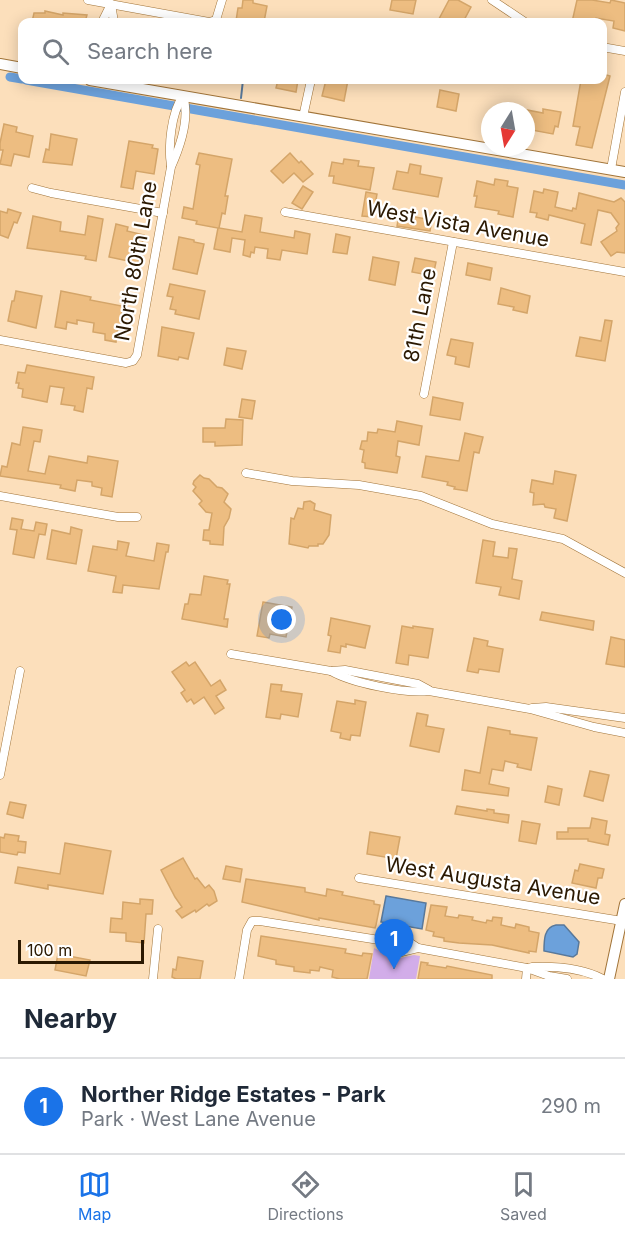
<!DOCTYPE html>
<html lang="en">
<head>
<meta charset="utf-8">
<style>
  body { margin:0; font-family:Inter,sans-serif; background:#f2f2f3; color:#1f2937 }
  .compass { position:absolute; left:481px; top:102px; width:54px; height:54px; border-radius:50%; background:#fff; box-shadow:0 3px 15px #0003; rotate:191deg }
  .scale { position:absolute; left:18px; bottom:15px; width:126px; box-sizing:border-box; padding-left:6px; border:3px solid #2b1902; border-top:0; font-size:16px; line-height:21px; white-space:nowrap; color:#2b1902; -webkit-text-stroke:4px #fff; paint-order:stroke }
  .you { position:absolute; left:282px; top:620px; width:21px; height:21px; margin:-15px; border:4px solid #fff; border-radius:50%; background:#1a73e8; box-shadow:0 0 0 9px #1a73e833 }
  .badge { display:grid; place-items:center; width:39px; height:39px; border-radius:50%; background:#1a73e8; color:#fff; font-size:20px; font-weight:700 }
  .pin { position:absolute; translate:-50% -50px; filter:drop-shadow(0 2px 3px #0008) }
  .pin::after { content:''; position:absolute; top:32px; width:21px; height:18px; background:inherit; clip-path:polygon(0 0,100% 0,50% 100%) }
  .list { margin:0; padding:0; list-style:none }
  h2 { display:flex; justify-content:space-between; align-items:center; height:78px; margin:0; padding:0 24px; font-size:26px }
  h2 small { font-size:20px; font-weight:400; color:#747a83 }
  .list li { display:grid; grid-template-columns:39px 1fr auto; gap:18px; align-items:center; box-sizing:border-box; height:96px; padding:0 24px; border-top:2px solid #e0e1e3 }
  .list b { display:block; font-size:22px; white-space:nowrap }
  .list p { margin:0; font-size:20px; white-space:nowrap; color:#747a83 }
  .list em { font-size:20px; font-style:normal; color:#747a83 }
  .icon { flex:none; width:33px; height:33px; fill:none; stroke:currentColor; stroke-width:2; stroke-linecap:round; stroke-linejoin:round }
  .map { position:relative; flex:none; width:625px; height:979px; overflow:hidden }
  .search { position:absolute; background:#fff; box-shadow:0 3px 15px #0003; left:18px; right:18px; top:18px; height:66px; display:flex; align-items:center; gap:15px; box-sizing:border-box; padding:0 21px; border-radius:12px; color:#747a83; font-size:22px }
  .sheet { height:174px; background:#fff }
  nav { display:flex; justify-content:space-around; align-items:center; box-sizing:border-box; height:84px; border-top:2px solid #e0e1e3; background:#fff; font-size:16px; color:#747a83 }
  nav a { display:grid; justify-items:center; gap:3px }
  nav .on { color:#1a73e8 }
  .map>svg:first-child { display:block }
  .green { fill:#d2ade9 }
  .water { fill:#6ca1db; stroke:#58789a; stroke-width:1.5 }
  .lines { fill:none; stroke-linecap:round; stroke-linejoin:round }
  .stream { stroke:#58789a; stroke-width:2 }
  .canal { stroke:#6ca1db; stroke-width:9 }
  .building { fill:#edbd81; stroke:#d4a569; stroke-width:1.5 }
  .minor-casing { stroke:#a17439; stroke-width:9 }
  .tertiary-casing { stroke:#a17439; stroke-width:12 }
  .secondary-casing { stroke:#a17439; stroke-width:12 }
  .minor { stroke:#fff; stroke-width:8 }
  .tertiary { stroke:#fff; stroke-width:10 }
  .secondary { stroke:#fff; stroke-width:10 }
  .labels { text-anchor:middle; stroke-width:4.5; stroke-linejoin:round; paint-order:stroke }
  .street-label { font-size:21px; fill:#2b1902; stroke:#fff }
</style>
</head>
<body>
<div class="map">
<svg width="625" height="979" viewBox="0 0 625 979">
  <rect width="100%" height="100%" fill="#fcdfbb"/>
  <path class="green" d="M374 948 396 959 414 955 420 956 416 979H369Z"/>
  <g class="water">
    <path d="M386 896 426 903 422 929 381 922Z"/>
    <path d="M556 925H564L579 942 577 954 573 957 544 951C544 940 544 927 556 925Z"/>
  </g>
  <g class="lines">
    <g class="stream">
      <path d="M241 98 243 80"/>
      <path d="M394 968 396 961"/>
    </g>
    <g class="canal">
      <path d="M10 77 22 79"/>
      <path d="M26 80 625 185"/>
    </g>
  </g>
  <g class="building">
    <path d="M243 0H253V3L267 6 264 22 236 21 238 8H242Z"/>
    <path d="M392 0H416L413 14 390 10Z"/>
    <path d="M449 0H458L471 7 463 22H446L439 19Z"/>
    <path d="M577 0H592L610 3 611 0 625 3V31L613 28 614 21 596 18 595 22 584 21 583 22H572Z"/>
    <path d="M45 11 63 15V13L87 15 85 22H32L34 13H45Z"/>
    <path d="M603 74 610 76 592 148 576 145 580 127 573 126 581 80H603Z"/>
    <path d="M278 80H298L296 92 276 88Z"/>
    <path d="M326 80H348L344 101 322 96Z"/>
    <path d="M440 90 459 94 456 111 437 107Z"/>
    <path d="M543 109 561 112 558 127 555 126 553 134 526 129 527 110 543 113Z"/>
    <path d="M4 124 17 127 16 132 33 136 29 157 14 154 11 166 0 164 3 150H0V143Z"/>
    <path d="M51 134 77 139 72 165 43 162 46 149 49 150Z"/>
    <path d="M129 141 153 145 152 148 158 149 154 174 136 171 133 189 121 187Z"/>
    <path d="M199 153 232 159 225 196H228L225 214 222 213 219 228 242 232 245 215 262 218 260 232 294 238 295 231 310 234 307 254 282 250 280 260 267 258 268 249 255 247 254 253 251 252 250 257 243 255 245 240 232 238 230 252 214 249 218 228 196 224 197 221 182 218 184 207 193 209 200 165 196 164Z"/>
    <path d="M290 153 299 163 301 161 313 174 303 182 294 173 283 183 271 171Z"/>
    <path d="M344 159 359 161 358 166 374 168 370 190 333 183 334 176H329L332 162 343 164Z"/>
    <path d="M410 164 421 166 420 174 442 178 438 197 393 189 397 171 408 173Z"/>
    <path d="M495 179 508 181 507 186 518 188 513 217 498 214 499 211 475 207 477 196H474L477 181 494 185Z"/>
    <path d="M303 186 313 192 302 209 292 203Z"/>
    <path d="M544 189 558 192 555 207 572 211 573 208 576 209 579 193 614 202 621 198 625 202V253L617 252 611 256 601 242 617 231 616 228 619 224 611 213 598 210 591 245 581 243 585 224 549 215 548 220 536 217 537 213 530 212 534 191 543 193Z"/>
    <path d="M366 192 377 194 373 217 362 216Z"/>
    <path d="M8 209 21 213 17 223 14 222 8 238 0 235V211L7 213Z"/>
    <path d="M399 214 432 220 430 231 397 226Z"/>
    <path d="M33 216 61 222 60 231 85 235 88 216 103 219 96 261 85 259 86 256 27 248Z"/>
    <path d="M116 224 128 227 127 231 144 235 138 263 109 257Z"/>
    <path d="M336 234 350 237 347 254 333 252Z"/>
    <path d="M179 237 194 240V242L204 244 197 274 173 269Z"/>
    <path d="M373 257 399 262 395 285 369 280Z"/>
    <path d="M415 258 436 262 433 276 412 272Z"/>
    <path d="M468 263 492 268 490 280 466 275Z"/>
    <path d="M170 284 205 291 199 319 175 314 176 310 170 309 173 297 167 296Z"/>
    <path d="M501 288 530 296 527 313 513 310 514 307 498 304Z"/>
    <path d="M16 291 42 296 36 328 8 321 12 301H14Z"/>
    <path d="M61 291 91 297 90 300 122 306 121 328H118L116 342 105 340V334L93 332 94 323 77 320V324L67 322 66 329 55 327Z"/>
    <path d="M605 320 612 321 605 361 576 356 580 337 601 341Z"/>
    <path d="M162 327 194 333 188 359 179 357 178 360 158 356Z"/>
    <path d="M451 339 473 343 469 367 455 364 456 357 447 355Z"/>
    <path d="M227 348 246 351 242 369 224 365Z"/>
    <path d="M27 365 94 377 92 389 87 388 83 412 74 410 75 406 61 404 64 388 50 386 47 402 22 397 23 389 18 388 19 383H16L18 372 25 373Z"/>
    <path d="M433 397 463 403 460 420 430 415Z"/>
    <path d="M242 399 255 401 252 419 239 417Z"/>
    <path d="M226 419 243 420 242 445 215 446V442H203V428H225Z"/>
    <path d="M397 421 422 426 419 445 398 441 396 456 400 457 397 473 365 468V463L362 462 364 450 360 449 362 441H367L368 432 377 433 378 429 395 432Z"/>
    <path d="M23 427 42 430 40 442 34 441 28 471 45 474 49 456 87 463 88 456 118 461 112 497 101 495 102 488 92 486V482L77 480 75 491 60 488 61 485 0 476 2 466 7 467 12 443 20 445Z"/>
    <path d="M465 433 483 437 479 453 474 452 467 491 454 489 455 487 447 485 448 482 422 477 426 456 459 461Z"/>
    <path d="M555 471 576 475 567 521 554 518 556 509 545 507 544 504 533 505 534 493 530 492 532 480 553 484Z"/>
    <path d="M200 475 204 478 209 479 217 487 222 488 228 494 224 502 231 509 229 518 224 527 223 545 210 544V541L203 540 204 530H209L212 513 206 512 199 504 202 501 193 491 196 487 193 484 194 481Z"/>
    <path d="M310 501 315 504 314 510 331 515 329 535 323 544H318V546H309L308 548 289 544 291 518 294 519 298 508 303 509 304 502Z"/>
    <path d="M12 518 23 520 21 529 34 531 36 522 47 524 45 535 39 534 34 558 13 554 17 530 10 529Z"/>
    <path d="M71 527 82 530 76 564 47 559 52 530 70 534Z"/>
    <path d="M483 540 495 542 493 556 508 558 509 548 517 549 512 579 522 581 519 599 499 595 501 587 476 583Z"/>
    <path d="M118 541 129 543 126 556 154 561 157 543 169 545 168 552H166L159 589 123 585 122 593 113 592 116 576 88 571 93 546 117 550Z"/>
    <path d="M204 576 228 580 227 584H230L224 619H228L227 627 182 619 185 604H188L190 594 201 595Z"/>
    <path d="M263 602 292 607 286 637 270 634 269 638 257 636Z"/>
    <path d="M542 612 594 621 593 630 540 620Z"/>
    <path d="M331 618 370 626 365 648 346 644V647L341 646 340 653 328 651 331 636 328 635Z"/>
    <path d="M402 626 413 628V626L433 629 428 658 409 655 408 665 396 663Z"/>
    <path d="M611 637 625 640V667L606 664Z"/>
    <path d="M474 638 488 641 487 646 503 649 499 672 479 669 478 673 467 671Z"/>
    <path d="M186 662 189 666 195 662 211 686 220 680 226 690 216 696 224 708 215 714 204 697 194 704 191 699 187 702 181 693 185 690 172 672Z"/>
    <path d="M271 684 282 685 281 691 302 694 298 717 281 714 280 719 266 717Z"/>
    <path d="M355 700 366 702 360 736 351 735 350 740 340 738 341 733 331 731 337 701 355 704Z"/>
    <path d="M417 713 428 715 426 726 444 729 439 752 410 746Z"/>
    <path d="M488 727 510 731V734L537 738 531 770 517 767 518 764 505 761 503 771 492 769 489 784 509 788 508 796 462 790 465 770 480 773Z"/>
    <path d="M590 771 609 775 603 801 584 796Z"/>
    <path d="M548 786 562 789 559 805 545 802Z"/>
    <path d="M10 802 26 805 23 818 7 814Z"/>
    <path d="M457 806 487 811V809L494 810V813L509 815 508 823 455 814Z"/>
    <path d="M592 818 607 821 605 834 610 835 608 845 588 841V839H557V832H568V828H590Z"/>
    <path d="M522 821 540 824 536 844 519 841Z"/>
    <path d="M370 832 400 837 396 859 367 854Z"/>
    <path d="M5 834 19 836 18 841 26 842 25 853 18 852 17 855 0 852V837L4 838Z"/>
    <path d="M65 843 111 851 103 894 48 885V889L15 883 18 867 60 874Z"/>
    <path d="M183 858 195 879 197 878 205 888 209 885 214 891 217 901 209 906 207 904 196 912 195 910 182 918 176 911 182 907 175 897 161 870Z"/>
    <path d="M580 864 604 869 602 878H598L596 888 572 883 575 870 578 871Z"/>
    <path d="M226 866 242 869 240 882 223 879Z"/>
    <path d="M246 879 305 888V892L326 896 327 889 343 892 342 895 374 901V904L380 905 376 925 375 928 319 918V920L242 902Z"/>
    <path d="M140 899 153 900 152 914H146L144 943 126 941V933L110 932 111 918 122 919 123 902 140 904Z"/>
    <path d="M431 905 447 907 445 916 458 918 459 915 473 917 472 920 486 923 487 920 492 921 493 917 502 918 501 925 515 928 516 924 529 927V931L539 933 536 952 529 951V953L492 945 459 943 444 941V938L433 936 434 932 426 930Z"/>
    <path d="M261 936 346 949 345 953 362 956 363 953 372 954 367 979H340L332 977 333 970 320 967 319 971 310 970V973L294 971V967L276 964V960L258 956Z"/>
    <path d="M58 954 90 960 86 976 55 970Z"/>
    <path d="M178 957 203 961 200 979H176L172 977 173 969 176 970Z"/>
    <path d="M421 962 428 963 427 965 446 968 447 966 492 975V979H418Z"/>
  </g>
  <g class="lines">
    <g class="minor-casing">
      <g id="minor">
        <path d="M88 0 209 22 216 20 222 0"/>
        <path d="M492 0 525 22"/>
        <path d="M111 4 114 22"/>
        <path d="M102 22 111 4"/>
        <path d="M602 47 625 51"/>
        <path d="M303 117 311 80"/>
        <path d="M171 166C168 146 171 113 183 96"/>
        <path d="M611 169 625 92"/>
        <path d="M32 188 51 193 163 213"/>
        <path d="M285 212 625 272"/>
        <path d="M0 340 126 363 133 361 137 355 171 167C180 147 190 117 183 96"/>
        <path d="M424 394 453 242"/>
        <path d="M246 473 292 481 359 485 421 496 492 524 563 539 625 573"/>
        <path d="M0 496 118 517H137"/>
        <path d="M231 654 331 671 345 670 418 684 429 690"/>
        <path d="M331 671C352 683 405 694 429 691L530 709 594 727 625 733"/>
        <path d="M532 708 546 707 625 718"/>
        <path d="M0 775 20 671"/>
        <path d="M359 878 622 921"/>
        <path d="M379 940 397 953 418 948"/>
        <path d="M532 967C555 966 582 968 603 979"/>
        <path d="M153 979 158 929"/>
        <path d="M239 979 247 930 252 921H260L379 940 400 936 418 948 527 968 549 976 567 979"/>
        <path d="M526 979 527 968"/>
      </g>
    </g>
    <g class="tertiary-casing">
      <g id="tertiary">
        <path d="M0 64 22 68"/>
        <path d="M90 80 625 172"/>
      </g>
    </g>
    <g class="secondary-casing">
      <path id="secondary" d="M609 979 625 904"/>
    </g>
    <use href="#minor" class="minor"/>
    <use href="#tertiary" class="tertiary"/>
    <use href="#secondary" class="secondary"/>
  </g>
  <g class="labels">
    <g class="street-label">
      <text transform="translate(458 224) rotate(10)" y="7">West Vista Avenue</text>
      <text transform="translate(136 261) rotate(-80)" y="7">North 80th Lane</text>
      <text transform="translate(420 315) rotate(-79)" y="7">81th Lane</text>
      <text transform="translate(493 881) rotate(9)" y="7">West Augusta Avenue</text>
    </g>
  </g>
</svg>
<svg class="compass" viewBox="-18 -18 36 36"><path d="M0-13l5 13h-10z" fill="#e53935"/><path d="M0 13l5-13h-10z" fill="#747a83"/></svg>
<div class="scale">100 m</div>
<div class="you"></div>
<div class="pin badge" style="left:394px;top:969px">1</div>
<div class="search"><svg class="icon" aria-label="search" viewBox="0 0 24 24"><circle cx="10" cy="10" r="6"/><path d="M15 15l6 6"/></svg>Search here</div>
</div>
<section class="sheet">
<h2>Nearby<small></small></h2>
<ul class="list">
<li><span class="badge">1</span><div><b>Norther Ridge Estates - Park</b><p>Park · West Lane Avenue</p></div><em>290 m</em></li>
</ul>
</section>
<nav>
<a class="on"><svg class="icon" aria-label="map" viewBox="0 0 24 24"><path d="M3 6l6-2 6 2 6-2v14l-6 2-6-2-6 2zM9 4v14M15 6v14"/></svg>Map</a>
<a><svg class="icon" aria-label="directions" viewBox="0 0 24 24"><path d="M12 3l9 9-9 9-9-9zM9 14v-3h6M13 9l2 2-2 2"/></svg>Directions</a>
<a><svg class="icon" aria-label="saved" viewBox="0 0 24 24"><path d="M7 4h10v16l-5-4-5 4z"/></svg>Saved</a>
</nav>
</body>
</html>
